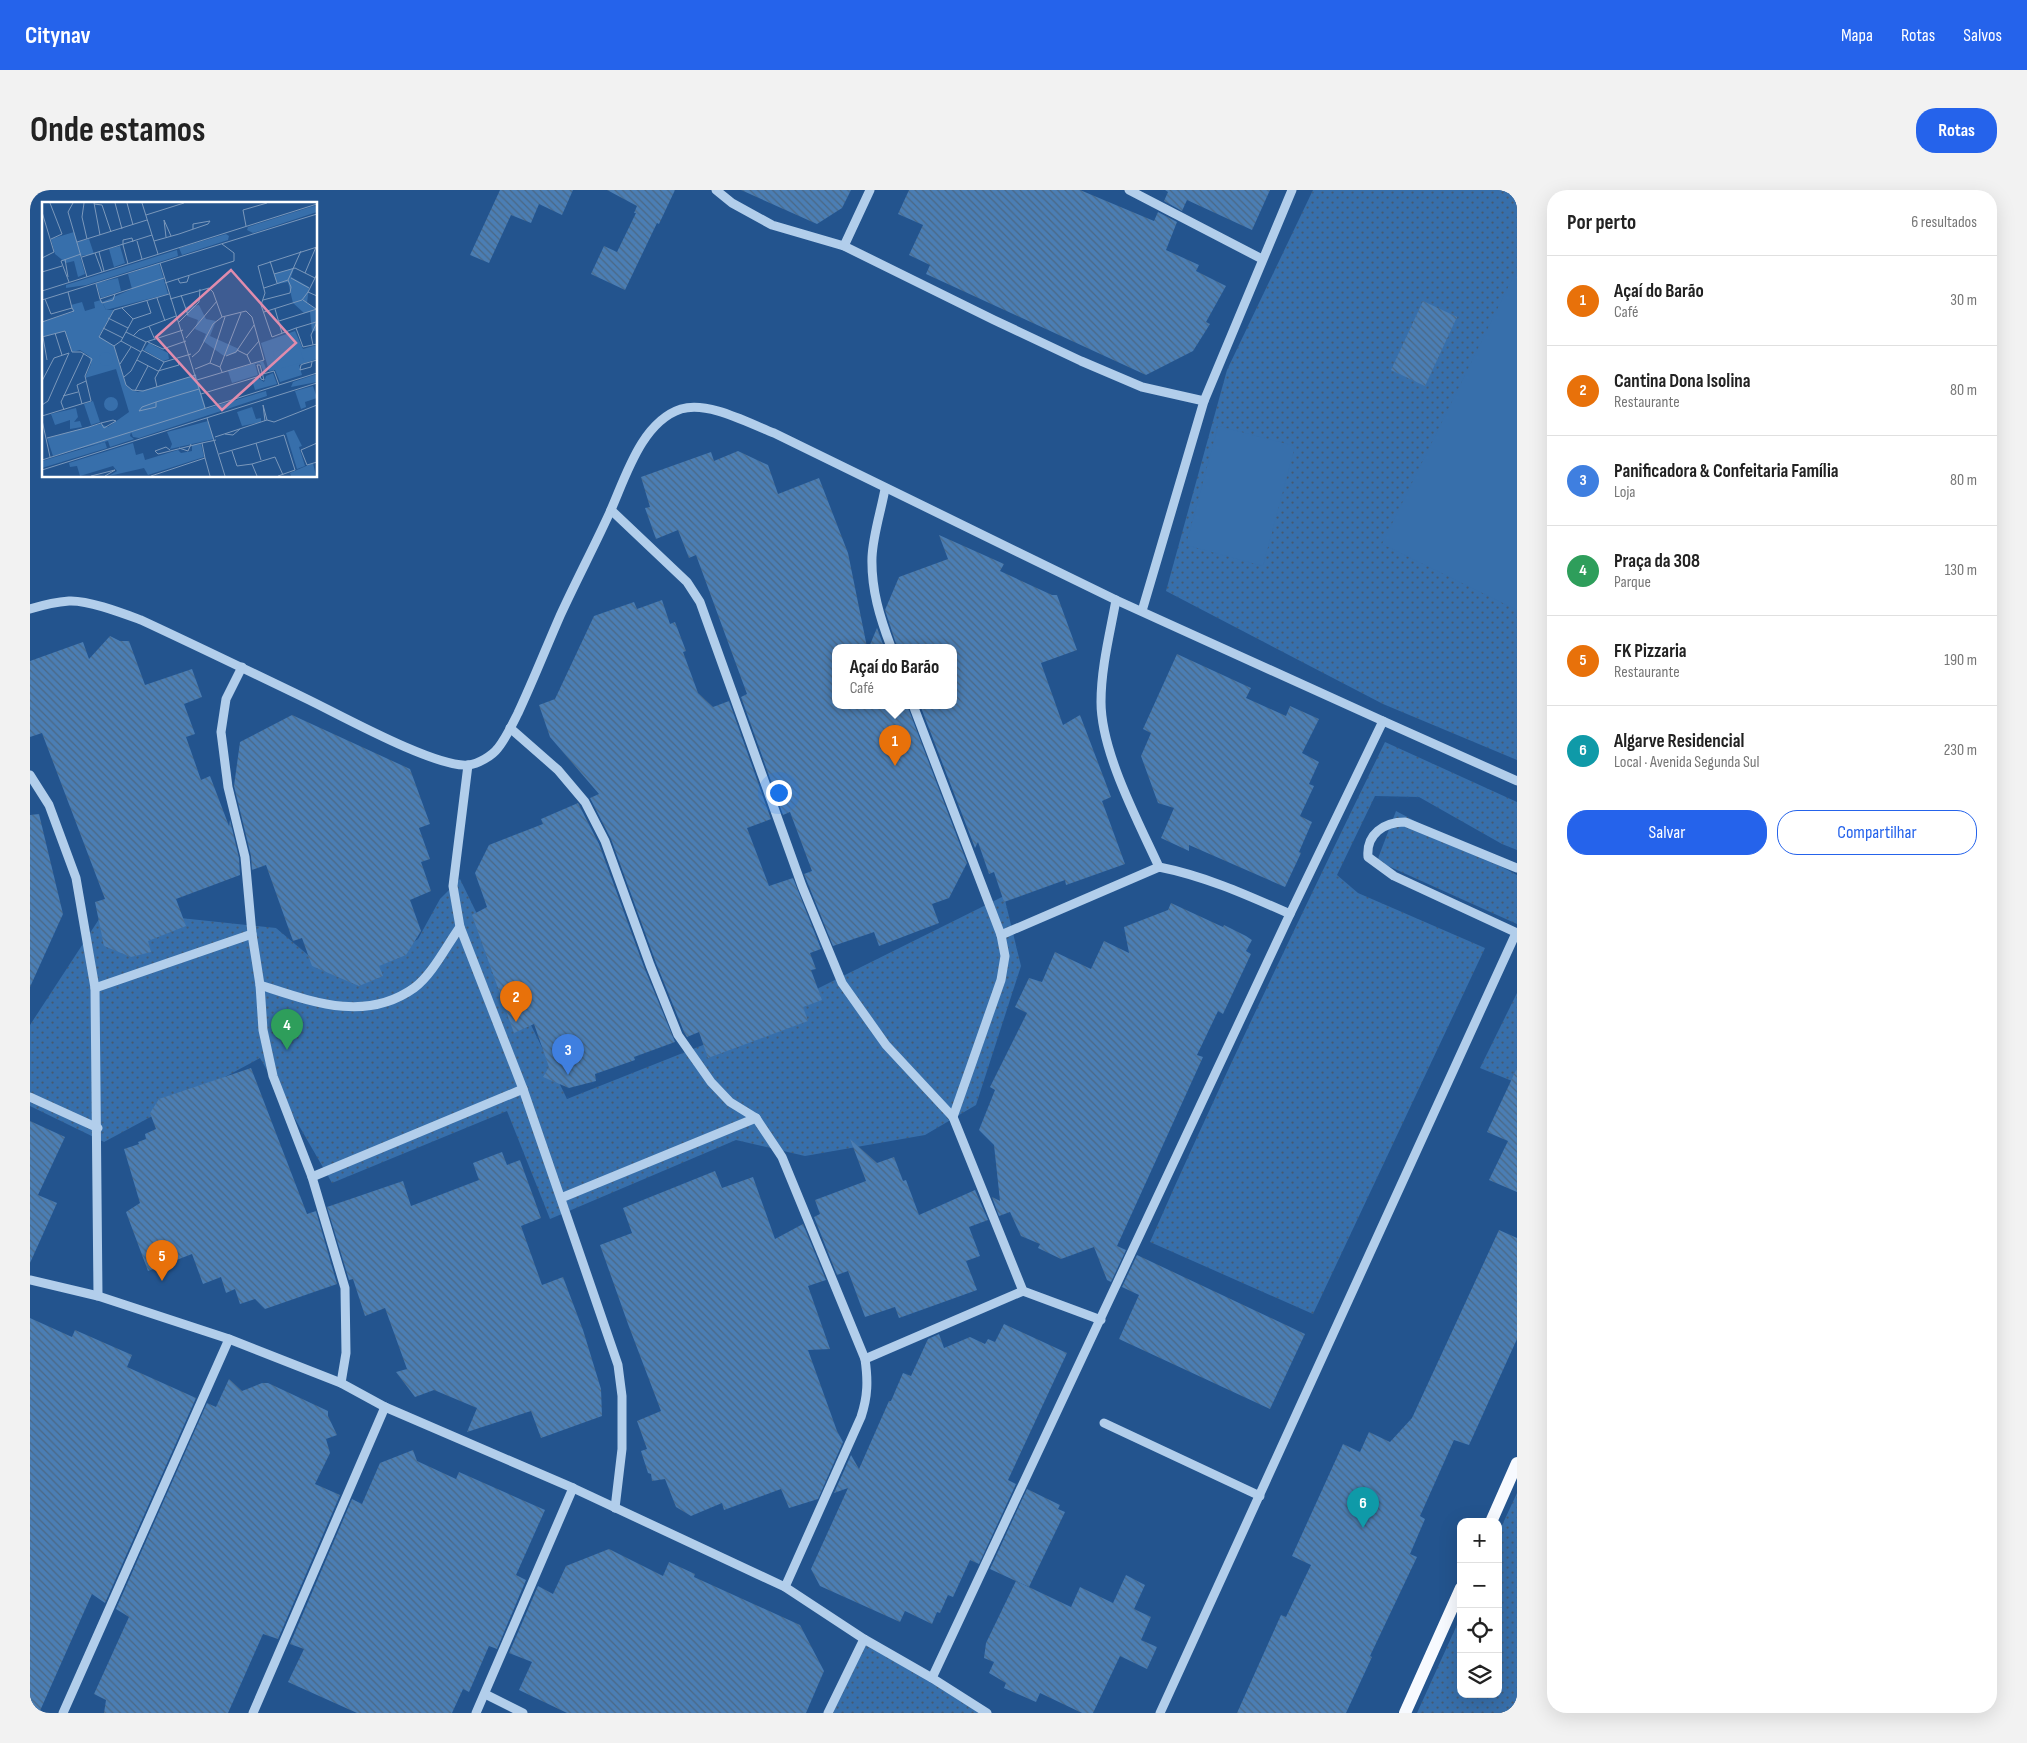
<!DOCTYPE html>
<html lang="pt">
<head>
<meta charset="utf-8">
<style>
  body { margin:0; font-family:"Sofia Sans Condensed",sans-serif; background:#f2f2f2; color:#222 }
  .controls { position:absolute; right:15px; bottom:15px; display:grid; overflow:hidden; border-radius:10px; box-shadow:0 5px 20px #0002 }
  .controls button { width:45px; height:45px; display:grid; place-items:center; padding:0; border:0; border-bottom:1px solid #e0e0e0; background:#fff; color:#222; font:25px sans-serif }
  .you { position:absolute; left:748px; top:602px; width:18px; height:18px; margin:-12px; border:4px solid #fff; border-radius:50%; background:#1a73e8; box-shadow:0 0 0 8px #1a73e833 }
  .badge { display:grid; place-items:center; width:32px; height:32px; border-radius:50%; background:#2563eb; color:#fff; font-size:16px; font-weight:700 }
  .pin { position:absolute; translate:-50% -41px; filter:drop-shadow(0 1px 2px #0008) }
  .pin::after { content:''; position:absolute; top:26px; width:18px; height:15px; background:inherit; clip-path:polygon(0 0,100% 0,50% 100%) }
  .popup { position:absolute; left:802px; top:454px; width:125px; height:65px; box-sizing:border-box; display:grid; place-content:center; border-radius:10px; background:#fff; filter:drop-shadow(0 1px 4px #0005); font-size:16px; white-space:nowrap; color:#767676 }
  .popup b { font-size:19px; color:#222 }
  .popup::after { content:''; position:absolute; left:50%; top:100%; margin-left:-10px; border:10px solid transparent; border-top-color:#fff }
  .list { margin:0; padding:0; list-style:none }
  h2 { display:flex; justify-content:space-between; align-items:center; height:65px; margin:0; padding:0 20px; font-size:21px }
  h2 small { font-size:16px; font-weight:400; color:#767676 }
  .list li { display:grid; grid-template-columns:32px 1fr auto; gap:15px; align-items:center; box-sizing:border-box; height:90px; padding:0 20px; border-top:1px solid #e0e0e0 }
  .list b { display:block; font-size:19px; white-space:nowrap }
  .list p { margin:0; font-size:16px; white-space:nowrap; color:#767676 }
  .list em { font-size:16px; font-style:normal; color:#767676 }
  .actions { display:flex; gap:10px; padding:15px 20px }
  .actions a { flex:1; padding:11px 0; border:1px solid #2563eb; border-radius:20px; text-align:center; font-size:18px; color:#2563eb }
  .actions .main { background:#2563eb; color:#fff }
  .icon { flex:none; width:28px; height:28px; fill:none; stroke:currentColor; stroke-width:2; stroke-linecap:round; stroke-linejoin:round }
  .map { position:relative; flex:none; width:1487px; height:1523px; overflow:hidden; border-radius:20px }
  header { display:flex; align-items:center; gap:30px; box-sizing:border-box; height:70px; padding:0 25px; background:#2563eb; color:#fff }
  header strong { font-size:24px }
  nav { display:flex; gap:28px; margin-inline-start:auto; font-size:18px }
  .intro { display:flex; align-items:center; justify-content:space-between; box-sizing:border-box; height:120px; padding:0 30px }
  h1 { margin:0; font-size:35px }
  .button { padding:12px 22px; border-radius:20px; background:#2563eb; color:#fff; font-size:18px; font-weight:700 }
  main { display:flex; gap:30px; padding:0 30px }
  aside { flex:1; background:#fff; border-radius:20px; box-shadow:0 5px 20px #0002 }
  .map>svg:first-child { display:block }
  .park { fill:url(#park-dots) }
  .pitch { fill:#376fab }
  .building { fill:url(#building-back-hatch) }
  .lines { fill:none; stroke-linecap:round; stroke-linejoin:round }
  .minor { stroke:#b2ceeb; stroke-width:9 }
  .major { stroke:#f7faff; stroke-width:12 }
  .inset-road { fill:none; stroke:#7b98bb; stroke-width:1 }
  .view { fill:#e08cad; fill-opacity:0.15; stroke:#e08cad; stroke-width:2.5 }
  .inset-edge { fill:none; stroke:#fff; stroke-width:2.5 }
</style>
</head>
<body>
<header>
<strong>Citynav</strong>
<nav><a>Mapa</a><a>Rotas</a><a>Salvos</a></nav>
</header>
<div class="intro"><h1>Onde estamos</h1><a class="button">Rotas</a></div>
<main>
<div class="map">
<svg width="1487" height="1523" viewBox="0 0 1487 1523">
  <defs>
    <pattern id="park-dots" width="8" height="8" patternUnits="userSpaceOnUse" patternTransform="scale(1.25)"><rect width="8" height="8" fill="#376fab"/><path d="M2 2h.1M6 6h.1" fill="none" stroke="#445a72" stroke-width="1.8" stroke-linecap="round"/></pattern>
    <pattern id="building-back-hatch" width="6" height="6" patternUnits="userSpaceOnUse" patternTransform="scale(1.25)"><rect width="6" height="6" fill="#4b7eb4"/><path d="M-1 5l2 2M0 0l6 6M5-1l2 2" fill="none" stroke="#4b6885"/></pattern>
  </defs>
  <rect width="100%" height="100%" fill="#23548e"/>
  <g class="park">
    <path d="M1283 0H1487V570L1353 514 1136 401 1197 180Z"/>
    <path d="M1355 552 1487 612V660L1472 654 1389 607 1345 606 1307 685 1328 703 1455 758 1283 1124 1120 1052C1194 884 1275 717 1355 552Z"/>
    <path d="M1366 621 1487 685V734L1347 671Z"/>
    <path d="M430 689 537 909 678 853 974 706 991 776 946 915 895 945 775 966 706 950 520 1029 477 921 302 993 230 868 74 952 0 916V835L75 720 246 738 297 781 350 774 388 749 410 709Z"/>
    <path d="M1487 803V893L1450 878Z"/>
    <path d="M1487 1303V1523H1387L1431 1426V1504H1468V1344Z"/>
    <path d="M834 1449 957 1523H798Z"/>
  </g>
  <g class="pitch">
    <path d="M1487 79V420L1352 354Z"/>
    <path d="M1188 236 1265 256 1233 376 1156 355Z"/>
  </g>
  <g class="building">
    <path d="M470 0H543L532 25 509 14 501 33 481 25 459 73 440 65Z"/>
    <path d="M577 0H645L629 34 627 33 595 100 561 84 574 56 587 62 606 23H604L607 16Z"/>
    <path d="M711 0H821L812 18 787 34Z"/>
    <path d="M879 0H1050L1124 31 1128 22 1147 32 1136 60 1169 75 1166 81 1196 96 1176 132 1180 134 1163 161 1116 185 896 84 900 75 879 65 893 35 868 24Z"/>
    <path d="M1135 0H1240L1222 40 1157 10 1152 21 1134 11 1138 2Z"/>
    <path d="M1393 111 1427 127 1395 196 1361 180Z"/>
    <path d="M708 261 738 275 748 304 789 288 818 363 837 457H806V515H877L937 673 919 708 902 714 909 733 849 756 844 742 803 756 774 684 782 681 760 622 753 625 711 507 717 504 666 365 659 368 648 340 626 349 615 318 620 317 611 287 681 262 684 271Z"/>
    <path d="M909 345 974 374 970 381 1022 405H1027L1047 460 1011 473 1033 535 1050 525 1081 607 1072 611 1095 674 1036 695 1035 690 974 712 964 682 959 684 948 652 945 658 890 515H924V457H867L855 420 869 387 918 369Z"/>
    <path d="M632 410 640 434 645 432 656 461 653 462 668 503 683 517 699 511 741 629 717 638 739 696 763 688 791 759 780 763 786 779 781 780 792 810 773 817 778 831 678 868 669 842 657 847 654 842 626 773 581 649 560 608 569 604 520 547 509 515 525 509 564 426 604 412 607 419Z"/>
    <path d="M847 438 854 457H839Z"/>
    <path d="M80 446 90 451H99L115 495 162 479 172 507 154 514 165 544 156 547 171 590 180 586 199 636 200 630 209 668 210 685 146 709 156 736 118 751 121 762 101 767 74 756 65 712 75 709 12 543 0 547V471L53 452 59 469Z"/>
    <path d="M1147 464 1221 498 1216 508 1256 526 1260 516 1289 529 1272 563 1289 572 1279 594 1284 596 1270 626 1282 632 1269 662 1271 663 1255 697 1159 655V661L1131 648 1144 618 1128 613 1111 566 1121 543 1113 539Z"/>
    <path d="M262 525 380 579 400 634 389 638 400 669 391 672 401 701 380 710 391 741 376 765 349 776 353 786 329 796 282 776 272 748 263 751 236 675 222 680 221 666 204 596 210 552Z"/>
    <path d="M548 613 569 654 614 777 645 852 604 867 605 870 565 884 566 891 539 898 513 887 519 877 504 834 484 843 442 725 457 717 445 683 459 655 513 634 511 629Z"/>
    <path d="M9 624 33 724 0 797V625Z"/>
    <path d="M1141 713 1193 737 1194 735 1216 746 1222 750 1216 761 1221 764 1193 824 1188 821 1167 865 1173 867 1087 1056 1096 1060 1081 1092 1077 1090 1064 1057 1031 1069 1008 1058 1010 1054 991 1046 980 1022 969 1026 962 1007 970 1011 964 955 949 940 965 900 960 897 997 823 985 817 999 788 1012 792 1025 762 1061 779 1074 751 1099 763 1094 737 1138 720Z"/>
    <path d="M221 878 277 1024 286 1021 307 1094 235 1119 225 1109 210 1114 205 1099 196 1103 191 1087 173 1094 162 1064 118 1081 96 1022 110 1013 94 959 109 954 108 952 116 949 115 944 126 939 120 923 129 909Z"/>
    <path d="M1487 878V1002L1459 990 1478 951 1457 942Z"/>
    <path d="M0 931 35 947 8 1005 27 1013 0 1073Z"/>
    <path d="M820 949 847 973 864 967 873 991 876 990 889 1025 945 1000 958 1030 939 1037 950 1066 936 1071 947 1100 869 1128 865 1117 835 1127 818 1081 807 1085 784 1027 790 1024 785 1010 836 991Z"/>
    <path d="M472 962 477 975 490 970 511 1028 491 1036 512 1095 533 1087 553 1140 571 1199 572 1226 511 1248 501 1221 437 1242 447 1218 404 1200 385 1207 366 1182 377 1179 355 1118 335 1126 323 1089 319 1090 297 1017 373 991 381 1016 449 990 443 973Z"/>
    <path d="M685 981 692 998 723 987 745 1049 773 1034 796 1090 778 1096 800 1159 778 1160 807 1241 813 1252 788 1309 759 1318 751 1299 694 1320 692 1313 661 1326 646 1317 635 1289 622 1291 621 1284 618 1283 611 1261 617 1259 607 1231 631 1221 598 1134 570 1055 602 1043 593 1018Z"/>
    <path d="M1469 1040 1487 1048V1149L1439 1255 1424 1250 1390 1326 1395 1329 1380 1364 1387 1367 1340 1466 1342 1467 1316 1523H1207L1251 1425 1256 1427 1281 1375 1262 1366 1313 1254 1330 1262 1339 1242 1360 1252 1382 1228Z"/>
    <path d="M1107 1065 1275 1144 1240 1219 1089 1149 1109 1105 1092 1097Z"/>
    <path d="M0 1128 42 1147 45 1140 102 1165 97 1177 166 1208 75 1413 62 1404 9 1523H0Z"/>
    <path d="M974 1134 1037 1163 978 1290 986 1294 949 1374 940 1370 923 1407 918 1405 910 1423 907 1422 902 1434 875 1421 870 1432 790 1396 781 1379 818 1298 804 1303 821 1265 829 1279 859 1211H861L873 1183 881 1186 898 1149 909 1144 914 1158 940 1147 955 1154 958 1149 965 1152Z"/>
    <path d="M199 1189 212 1201 232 1193H238L298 1221V1226L307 1245 296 1249 300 1263 285 1294 310 1305 248 1449 233 1444 198 1523H74L76 1510 64 1504 99 1427 86 1419 177 1213 186 1217Z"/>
    <path d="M383 1260 387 1271 426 1289 429 1282 515 1320 486 1385 496 1390 467 1459 459 1456 439 1502 433 1499 422 1523H327L258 1492 274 1459 260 1454 322 1309 332 1314 350 1273Z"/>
    <path d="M997 1299 1030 1315 1028 1319 1035 1322 999 1397 960 1379Z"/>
    <path d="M579 1359 633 1386 639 1372 665 1384 664 1387 770 1435 794 1481 776 1523H537L489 1500 502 1472 479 1463 508 1396 523 1404 536 1376Z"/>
    <path d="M1096 1385 1115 1395 1104 1419 1121 1427 1111 1450 1127 1457 1117 1479 1090 1466 1063 1523H1052L1010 1503 1006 1512 974 1498 976 1493 959 1483 964 1472 954 1468 956 1453 986 1391 1041 1417 1050 1397 1083 1413Z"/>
  </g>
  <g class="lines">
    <g class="minor">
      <path d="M686 0 702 13 742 35 814 56 964 130 1051 171 1112 197 1174 211 1262 0"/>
      <path d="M1099 0 1232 69"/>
      <path d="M814 56 840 0"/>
      <path d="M855 299C851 321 843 345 842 367 841 399 850 428 861 457"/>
      <path d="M581 320 657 392 670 412 772 696 812 793 856 855 923 927 993 1101 1071 1130"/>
      <path d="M1086 410C1080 443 1071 478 1071 512 1071 562 1108 631 1129 677"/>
      <path d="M0 419C13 415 25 412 39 411 58 410 92 423 111 430 167 456 223 483 279 510 312 526 406 578 438 575 448 574 462 566 468 558 476 548 482 535 488 523 503 491 516 458 530 426 546 391 564 357 580 322 595 289 611 232 651 219 679 211 718 233 744 243L1086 410 1353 531 1260 724 902 1488"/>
      <path d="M1112 421 1174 211"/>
      <path d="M212 477 196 509 191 542 198 597 215 667 222 744 230 795 233 840 243 886 282 987 315 1098 316 1163 311 1193"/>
      <path d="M883 515 971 745 975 766 971 790 923 927"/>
      <path d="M1353 531 1487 591"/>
      <path d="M480 538 528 580 555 612 575 651 620 775 648 845 681 892 700 912 726 928 752 967 835 1169"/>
      <path d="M438 575 423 696 430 737 493 899 588 1175 592 1206V1259L585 1318"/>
      <path d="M0 585 19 615 46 688 65 798 68 1106"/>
      <path d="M1487 678 1375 632C1354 632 1336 644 1338 667L1364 686 1487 743"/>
      <path d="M971 745 1129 677C1175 686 1217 705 1260 724"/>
      <path d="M230 795C280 811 335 833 384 798 402 785 417 755 430 737"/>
      <path d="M65 798 222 744"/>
      <path d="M0 907 68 938"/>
      <path d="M282 987 493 899"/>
      <path d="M531 1008 726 928"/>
      <path d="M0 1090 68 1106 199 1149 311 1193 355 1217 543 1298 755 1397 834 1449 902 1488 957 1523"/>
      <path d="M1074 1233 1230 1306"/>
      <path d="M755 1397 831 1227C838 1206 838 1190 835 1169L993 1101"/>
      <path d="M455 1504 493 1523"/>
      <path d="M33 1523 199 1149"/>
      <path d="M223 1523 355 1217"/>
      <path d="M446 1523 543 1298"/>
      <path d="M798 1523 834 1449"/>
      <path d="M1130 1523 1486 743"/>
    </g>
    <g class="major">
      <path d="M1461 1332 1487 1273"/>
      <path d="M1375 1523 1431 1398"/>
    </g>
  </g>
  <g transform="translate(12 12)">
    <rect width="275" height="275" fill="#23548e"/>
    <path d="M32 30 35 40 47 37 52 52 38 54 43 72 36 75 32 59 24 61 13 52 9 37ZM184 32 187 34 186 38 140 53 137 46ZM78 44 83 61 72 65 67 47ZM135 48 136 54 44 83 24 86V83ZM117 61 126 92 64 108 60 100 90 87 86 72ZM76 76 79 89 59 96 54 81ZM51 199 58 220 49 223 42 202Z" fill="#376fab"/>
    <path d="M275 3V10L211 31 205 28 206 25ZM252 66 249 75 267 85 265 101 275 107V128L270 130 268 110 262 111 251 101 246 80 235 82 232 72ZM59 98 64 108H72L57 134 72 144 84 183 90 188 96 190 154 173 164 207 224 189 225 194 97 236 91 235 89 230 88 234 92 237 68 245 66 239 11 254 5 236 58 222 66 225 87 210 74 167 43 176 49 162 47 154 38 148 30 150 23 129 0 135V120L31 110 29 103 40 100 43 109 53 106 52 100ZM157 103 164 117 174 119 168 134 197 147 194 151 182 154 161 139 164 132 153 127 156 118 145 114 143 105ZM253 129 261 147 275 143V157L257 163 260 173 238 180 233 168 227 169 219 141ZM107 141 126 151 127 157 121 159 102 148ZM221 159 225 169 222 170 218 161 213 162 216 173 190 181 186 169ZM231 171 235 182 213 188 210 178 216 176 222 180 224 174ZM275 172V180L249 185 251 180ZM271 184 275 196 263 200 264 205 259 207 253 189ZM210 205 214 217 219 216V220L200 224 195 210ZM34 206 36 215 32 220 38 219 40 225 28 227V218L13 223 9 212ZM166 219 172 237 128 247 130 242 125 230ZM252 228 260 244 257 245 263 264 255 267 244 231ZM63 240 65 246 0 266V259ZM91 241 94 253 101 251 103 258 136 248 139 251 150 249V243L159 242 162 255 106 273 102 266 67 274 75 269 71 264 38 274 35 264 28 265 27 261ZM271 261 274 274H249L248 271Z" fill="#376fab"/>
    <path d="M257 143 262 160 236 167 231 150ZM57 157a7 7 0 1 1 14 0a7 7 0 1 1-14 0ZM62 202a7 7 0 1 1 14 0a7 7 0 1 1-14 0Z" fill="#376fab"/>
    <path class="inset-road" d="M8 1 20 32 9 37M31 1 26 10 45 75M42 1 40 15 45 37M52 1 58 33M73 1 80 27M85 1 91 23M100 1 116 52M52 2 60 3 69 30M0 10 12 50 0 56M104 13 142 1M204 24 201 8 225 1M124 35 122 18 129 34M95 39 100 57M112 39 137 32 166 22 168 19 151 22V27M35 40 105 18M81 43 86 62M81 43V38L90 36 91 40M275 45 216 64 223 91 219 103 230 135 254 126 261 145 275 142M57 50 62 69M53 51 60 70M40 55 110 33M23 57 26 75M228 59 235 81M118 61 163 206M0 70 20 64M263 71 274 45M232 72 253 66 273 76M275 72 266 90 275 94M249 76 267 86M136 77 138 81 145 80 147 74M246 78 259 49M27 80 19 59 39 52M123 81 192 59V51L180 42M54 82 58 97M0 89 275 2M26 90 30 106M127 92 72 108 57 135 72 144 84 183 90 188 101 189 154 173M139 93 146 113M115 96 123 119M58 97 122 76M58 97 60 101 71 98 73 92M128 97 167 86 171 90 180 115 204 109 210 115 222 158 155 178M0 98 275 12M221 98 248 91 249 85 246 78 222 86M261 98 274 107M80 106 91 117M233 107 240 131M222 110 260 98 266 90M66 116 86 126M237 119 275 107M0 120 32 109 30 106 9 112 3 97M137 120 157 100 158 87M107 124 113 138M61 126 81 136M254 126 274 120M84 130 104 140 141 128M13 131 20 153M91 134 97 128 134 114M0 135 23 129 30 150H39L50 157 43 174 49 199 0 214M1 135 5 158M144 136 175 99M79 139 99 150M104 140 100 148 122 160 149 152M106 140 121 147 144 139M271 143 269 133 275 120M72 144 79 139 91 117 109 111 105 99M195 148 205 153 209 162M205 153 217 139M184 154 194 150 212 123M150 155 157 149 171 122 180 115M95 158 116 169 137 163 135 157M270 160 269 165 258 168 259 163 261 162 275 158M168 161 183 115M78 162 89 145M215 163H218L222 178 219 177ZM153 167 168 161 178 165M180 170 178 165 199 111M221 172 232 169 237 183M82 175 89 169 100 148M0 179 12 156 27 151M115 185 113 176 122 160M93 189 106 164M159 192 218 174M21 194 36 190M114 200V205L97 209 100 205 114 200 140 192 157 187M40 202 35 183 44 179M0 203 6 199 27 151M22 208 19 200 42 151M165 216 183 274M0 218 8 255M223 219 221 203 225 218M183 232 191 233 198 227M173 235 225 218 232 220 275 203M5 236 47 225 59 221 71 218 74 219 62 226 59 221M214 241 219 258M275 241 259 248 265 263 275 260M137 246 146 249 149 242M128 248 124 245 113 249 116 252 160 241M190 249 195 264 210 262 215 274M177 252 242 233 253 268 236 274M163 256 168 274M0 258 275 171M210 262 233 255 241 273M0 268 275 181M49 274 73 268 63 274M109 274 163 256 160 241 174 238"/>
    <path class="view" d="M189 68 254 141 180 208 114 135Z"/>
    <rect width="275" height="275" class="inset-edge"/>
  </g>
</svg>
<div class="controls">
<button>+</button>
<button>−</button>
<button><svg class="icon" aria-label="locate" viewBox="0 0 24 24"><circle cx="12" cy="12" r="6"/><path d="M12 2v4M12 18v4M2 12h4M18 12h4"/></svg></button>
<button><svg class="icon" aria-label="layers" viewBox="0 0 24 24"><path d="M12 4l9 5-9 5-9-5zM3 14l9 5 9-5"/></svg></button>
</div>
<div class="you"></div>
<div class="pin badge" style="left:865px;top:576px;background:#e8710a">1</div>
<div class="popup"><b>Açaí do Barão</b>Café</div>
<div class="pin badge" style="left:486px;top:832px;background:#e8710a">2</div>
<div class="pin badge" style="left:538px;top:885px;background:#3f7fe0">3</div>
<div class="pin badge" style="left:257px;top:860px;background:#2e9e5b">4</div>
<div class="pin badge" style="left:132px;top:1091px;background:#e8710a">5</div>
<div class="pin badge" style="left:1333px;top:1338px;background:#0f9aa8">6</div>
</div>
<aside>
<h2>Por perto<small>6 resultados</small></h2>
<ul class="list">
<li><span class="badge" style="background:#e8710a">1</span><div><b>Açaí do Barão</b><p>Café</p></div><em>30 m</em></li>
<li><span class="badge" style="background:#e8710a">2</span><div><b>Cantina Dona Isolina</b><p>Restaurante</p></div><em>80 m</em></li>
<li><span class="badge" style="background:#3f7fe0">3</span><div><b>Panificadora &amp; Confeitaria Família</b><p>Loja</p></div><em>80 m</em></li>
<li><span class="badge" style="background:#2e9e5b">4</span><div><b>Praça da 308</b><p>Parque</p></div><em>130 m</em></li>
<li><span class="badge" style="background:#e8710a">5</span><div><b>FK Pizzaria</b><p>Restaurante</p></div><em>190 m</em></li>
<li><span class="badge" style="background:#0f9aa8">6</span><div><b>Algarve Residencial</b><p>Local · Avenida Segunda Sul</p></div><em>230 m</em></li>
</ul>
<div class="actions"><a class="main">Salvar</a><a>Compartilhar</a></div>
</aside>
</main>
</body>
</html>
